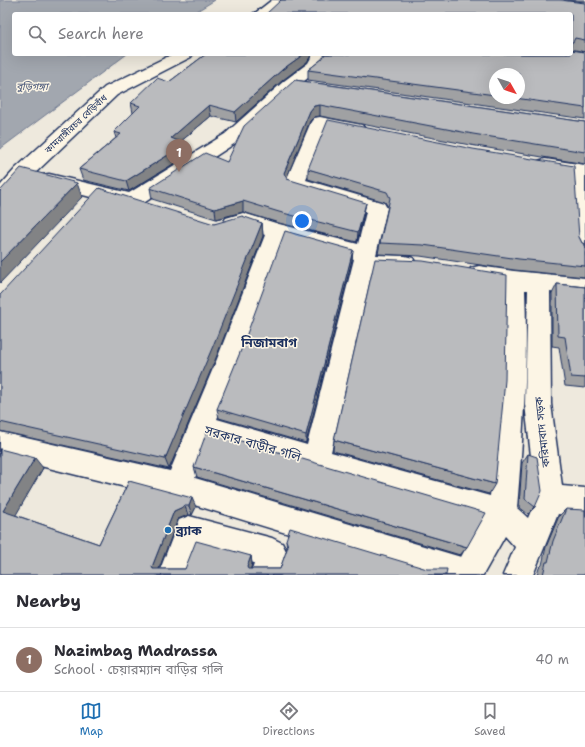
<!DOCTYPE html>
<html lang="en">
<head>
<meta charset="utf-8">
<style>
  body { margin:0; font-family:"Shantell Sans","Noto Sans Bengali",sans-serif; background:#f7f7f7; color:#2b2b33 }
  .compass { position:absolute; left:489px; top:68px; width:36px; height:36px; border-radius:50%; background:#fff; box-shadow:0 4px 16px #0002; rotate:130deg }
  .you { position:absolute; left:302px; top:221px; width:14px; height:14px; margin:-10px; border:3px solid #fff; border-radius:50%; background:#1a73e8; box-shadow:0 0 0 6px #1a73e833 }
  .badge { display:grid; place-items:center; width:26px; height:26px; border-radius:50%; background:#1f6fb2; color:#fff; font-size:13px; font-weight:700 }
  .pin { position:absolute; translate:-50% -33px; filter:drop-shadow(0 1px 2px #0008) }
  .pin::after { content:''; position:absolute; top:21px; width:14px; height:12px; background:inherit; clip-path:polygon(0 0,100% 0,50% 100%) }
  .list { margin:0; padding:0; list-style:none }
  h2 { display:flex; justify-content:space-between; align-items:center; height:52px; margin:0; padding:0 16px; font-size:17px }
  h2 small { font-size:13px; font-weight:400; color:#7c7c81 }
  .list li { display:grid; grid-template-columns:26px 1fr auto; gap:12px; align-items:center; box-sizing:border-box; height:64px; padding:0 16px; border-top:1px solid #e1e1e2 }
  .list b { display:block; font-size:15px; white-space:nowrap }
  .list p { margin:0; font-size:13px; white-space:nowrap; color:#7c7c81 }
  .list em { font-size:13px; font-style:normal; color:#7c7c81 }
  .icon { flex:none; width:22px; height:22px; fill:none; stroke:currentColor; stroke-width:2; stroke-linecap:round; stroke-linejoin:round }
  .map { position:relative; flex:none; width:585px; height:575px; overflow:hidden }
  .search { position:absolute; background:#fff; box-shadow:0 4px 16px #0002; left:12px; right:12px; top:12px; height:44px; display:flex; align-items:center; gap:10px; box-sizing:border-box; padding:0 14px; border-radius:4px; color:#7c7c81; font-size:15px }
  .sheet { height:116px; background:#fff }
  nav { display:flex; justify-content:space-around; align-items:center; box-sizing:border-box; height:56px; border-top:1px solid #e1e1e2; background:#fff; font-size:11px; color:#7c7c81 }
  nav a { display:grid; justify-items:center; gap:2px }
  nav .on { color:#1f6fb2 }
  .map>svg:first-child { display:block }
  .water { fill:#a2a7af; stroke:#6c778f }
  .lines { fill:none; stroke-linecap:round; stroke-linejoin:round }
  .street-casing { stroke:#1b2f5e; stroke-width:3 }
  .street { fill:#fcf5e5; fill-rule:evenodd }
  .wall { fill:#a0a1a3; stroke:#1b2f5e; fill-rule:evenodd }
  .shaded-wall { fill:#828385; stroke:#1b2f5e }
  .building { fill:#babbbe; stroke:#1b2f5e }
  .poi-dot { fill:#1f6fb2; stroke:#fcf5e5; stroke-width:1.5 }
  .labels { text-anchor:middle; stroke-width:3; stroke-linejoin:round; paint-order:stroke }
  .far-street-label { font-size:9px; fill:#1b2f5e; stroke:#fcf5e5 }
  .far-water-label { font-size:10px; font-style:italic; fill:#445376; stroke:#fcf5e5 }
  .street-label { font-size:11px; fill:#1b2f5e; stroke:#fcf5e5 }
  .quarter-label { font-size:13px; font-weight:bold; fill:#1b2f5e; stroke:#fcf5e5 }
  .near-street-label { font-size:13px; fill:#1b2f5e; stroke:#fcf5e5 }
  .near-poi-label { font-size:13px; font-weight:bold; fill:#1b2f5e; stroke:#fcf5e5; text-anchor:start }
</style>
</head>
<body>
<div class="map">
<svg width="585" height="575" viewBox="0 0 585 575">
  <rect width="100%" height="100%" fill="#eee9dd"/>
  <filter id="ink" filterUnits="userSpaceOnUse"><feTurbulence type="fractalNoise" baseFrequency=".025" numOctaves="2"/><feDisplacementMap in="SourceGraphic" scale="8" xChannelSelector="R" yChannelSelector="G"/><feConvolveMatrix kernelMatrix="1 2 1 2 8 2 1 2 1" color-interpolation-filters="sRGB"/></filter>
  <g filter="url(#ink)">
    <path class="water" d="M0 0H215L192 14H14V54H127L0 149Z"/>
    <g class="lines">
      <g class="street-casing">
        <g id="street">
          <path d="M272 0H289L271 14H254Z"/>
          <path d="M173 54H193L191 57 117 95 30 178 7 203 0 205V186L16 168 105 87Z"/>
          <path d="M313 54H329L320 69 296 87 237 142 139 206 132 208 49 186 42 185 39 180 42 175 49 174 129 193 225 134 284 81 308 63Z"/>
          <path d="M320 117 362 125 365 129 362 133 356 135 326 129 306 180 384 203 387 208 376 255 405 256 413 258 416 264 413 270 405 272 372 271 331 452 490 496C498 426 504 356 503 287L471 280 468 274 471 268 479 266 514 271 585 278V296L550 292 551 404 562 486 585 488V516L558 514 533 575H503L515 547 505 536 483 575H423L178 500 0 456V432L170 471 217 359 265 235 243 227 233 230 226 228 223 223 226 218 243 213 279 224 358 244 366 212 288 188 285 183 311 122 314 118ZM284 240 354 259 307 445 217 419 241 359ZM525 290H528L525 404 536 499 528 518 517 508C523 435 528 362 525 290ZM209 440 393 496 481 521 461 557 195 478Z"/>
          <path d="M545 159 585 165V255L578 253 575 247 571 175 538 169 536 165 538 161Z"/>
          <path d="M189 516 272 538 282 543 287 553 280 575H250L254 563 198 547 188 575H158L179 520Z"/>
        </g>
      </g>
      <use href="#street" class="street"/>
    </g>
    <g class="wall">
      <path d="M564 0H585V2Z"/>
      <path d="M585 3V52L571 49V14Z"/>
      <path d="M585 52V119L308 80V70L322 59ZM495 74 519 98H495Z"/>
      <path d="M206 54H312L307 62 283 80 236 122 211 116 180 142 188 155 129 191 83 180 79 169 116 138 114 132 133 113 131 103 169 82Z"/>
      <path d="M295 80 585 122V164L470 145 320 116 314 117 310 121 286 177 287 179 364 213 357 242 279 223 243 212 216 219 152 199 150 188 227 162Z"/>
      <path d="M308 169 579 237 582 243 585 244V277L514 270 420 256 378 254 380 243 388 207 385 202 308 179Z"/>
      <path d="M262 223 263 236 216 358 169 469 0 431V295L214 224Z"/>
      <path d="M353 250 352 260 306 443 219 418 217 409Z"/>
      <path d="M557 284 585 287V388L565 386 559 347 552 346V294Z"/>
      <path d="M334 440 495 484 489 494 333 451Z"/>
      <path d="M0 449 43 468 15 515 99 544 129 481 196 507 192 515H188L178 519 159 569H185L251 556 252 564 250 569H280L287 550 286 540 446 575H0Z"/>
      <path d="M528 454 535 507 528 514 519 507 522 463Z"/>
      <path d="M194 467 467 547 460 555 197 477Z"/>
      <path d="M566 509 585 575H537L539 568 542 565 546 547 559 516Z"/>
    </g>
    <g class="shaded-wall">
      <path d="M304 54H312L307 62 283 80 236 122 235 112 283 69Z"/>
      <path d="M209 105 211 116 173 148 171 138Z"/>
      <path d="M320 105V116L314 117 310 121 284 184V173L310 111 314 106Z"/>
      <path d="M186 144 188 155 129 191 126 181Z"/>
      <path d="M77 183 82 197 0 283V262Z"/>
      <path d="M243 201V212L216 219 215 209Z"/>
      <path d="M366 203 364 213 357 242 358 232Z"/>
      <path d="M262 223 263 236 216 358 169 469 165 459Z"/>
      <path d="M353 250 352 260 306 443V435Z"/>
      <path d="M35 458 43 468 13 520 3 511Z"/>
      <path d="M192 498 196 507 192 515 189 506Z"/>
      <path d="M185 506 188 515 178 519 157 574 152 567 174 511Z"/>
      <path d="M251 556 252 564 249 575 247 567Z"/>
    </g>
    <g class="building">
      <path d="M281 0H560L585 3V40L575 38 573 42H571V14H266Z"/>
      <path d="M253 12 259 14H252Z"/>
      <path d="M571 50 585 52V108L515 98H519V74H495V95L308 70 322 59 325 54H571Z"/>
      <path d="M206 54H304L283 69 235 112 209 105 171 138 186 144 126 181 79 169 121 134 114 132 140 106 131 103 157 78 169 82Z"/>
      <path d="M295 80 585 122V152L473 134 320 105 314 106 310 111 284 173 287 179 366 203 358 232 279 212 243 201 215 209 150 188 205 153 227 162 244 126Z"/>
      <path d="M328 120 473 149 574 166 579 237 582 243 585 244V266L519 259 423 245 380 243 390 198 387 192 308 169Z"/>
      <path d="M21 168 77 183 0 262V191L1 190Z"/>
      <path d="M99 188 214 224 242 216 262 223 213 346 165 459 0 422V295L1 294Z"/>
      <path d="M285 231 353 250 306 435 217 409 241 350Z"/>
      <path d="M375 259 423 261 507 275 505 380 495 484 334 440Z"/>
      <path d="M557 284 585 287V378L571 377 565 337 558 336Z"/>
      <path d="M207 431 486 513 467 547 194 467Z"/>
      <path d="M0 449 35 458 3 511 99 544 129 481 192 498 189 506H185L174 511 152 567 153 569H185L196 541 251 556 247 567 248 569H280L288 546 286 540 290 528 427 569H447L446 575H0Z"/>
      <path d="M528 454 537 457 542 491 535 507 525 499Z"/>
      <path d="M566 509 585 510V575H543L546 562H548L553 541Z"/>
    </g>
  </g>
  <circle class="poi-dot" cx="168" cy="530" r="4"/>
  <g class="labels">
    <g class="far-street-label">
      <text transform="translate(76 124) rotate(-43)" y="3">কামরাঙ্গীরচর বেড়িবাঁধ</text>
    </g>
    <g class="far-water-label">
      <text x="32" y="90">বুড়িগঙ্গা</text>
    </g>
    <g class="street-label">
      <text transform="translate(542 432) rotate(-96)" y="4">করিমাবাদ সড়ক</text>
    </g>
    <g class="quarter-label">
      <text x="269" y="347">নিজামবাগ</text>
    </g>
    <g class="near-street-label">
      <text transform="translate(253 443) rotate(16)" y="5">সরকার বাড়ীর গলি</text>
    </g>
    <g class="near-poi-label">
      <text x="176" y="535">ব্র্যাক</text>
    </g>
  </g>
</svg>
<svg class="compass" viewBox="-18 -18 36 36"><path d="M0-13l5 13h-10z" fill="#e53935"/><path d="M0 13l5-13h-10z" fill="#7c7c81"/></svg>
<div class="you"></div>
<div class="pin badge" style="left:179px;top:172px;background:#8d6e63">1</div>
<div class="search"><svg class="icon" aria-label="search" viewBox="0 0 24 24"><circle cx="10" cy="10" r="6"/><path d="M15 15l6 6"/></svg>Search here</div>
</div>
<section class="sheet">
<h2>Nearby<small></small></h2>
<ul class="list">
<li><span class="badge" style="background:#8d6e63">1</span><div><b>Nazimbag Madrassa</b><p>School · চেয়ারম্যান বাড়ির গলি</p></div><em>40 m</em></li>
</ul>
</section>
<nav>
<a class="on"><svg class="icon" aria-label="map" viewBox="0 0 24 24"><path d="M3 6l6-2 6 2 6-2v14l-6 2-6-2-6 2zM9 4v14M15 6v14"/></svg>Map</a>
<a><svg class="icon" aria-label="directions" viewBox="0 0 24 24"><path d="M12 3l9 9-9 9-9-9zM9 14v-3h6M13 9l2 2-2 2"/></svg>Directions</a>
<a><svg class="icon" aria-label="saved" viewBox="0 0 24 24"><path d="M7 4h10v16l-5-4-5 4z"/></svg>Saved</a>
</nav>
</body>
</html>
